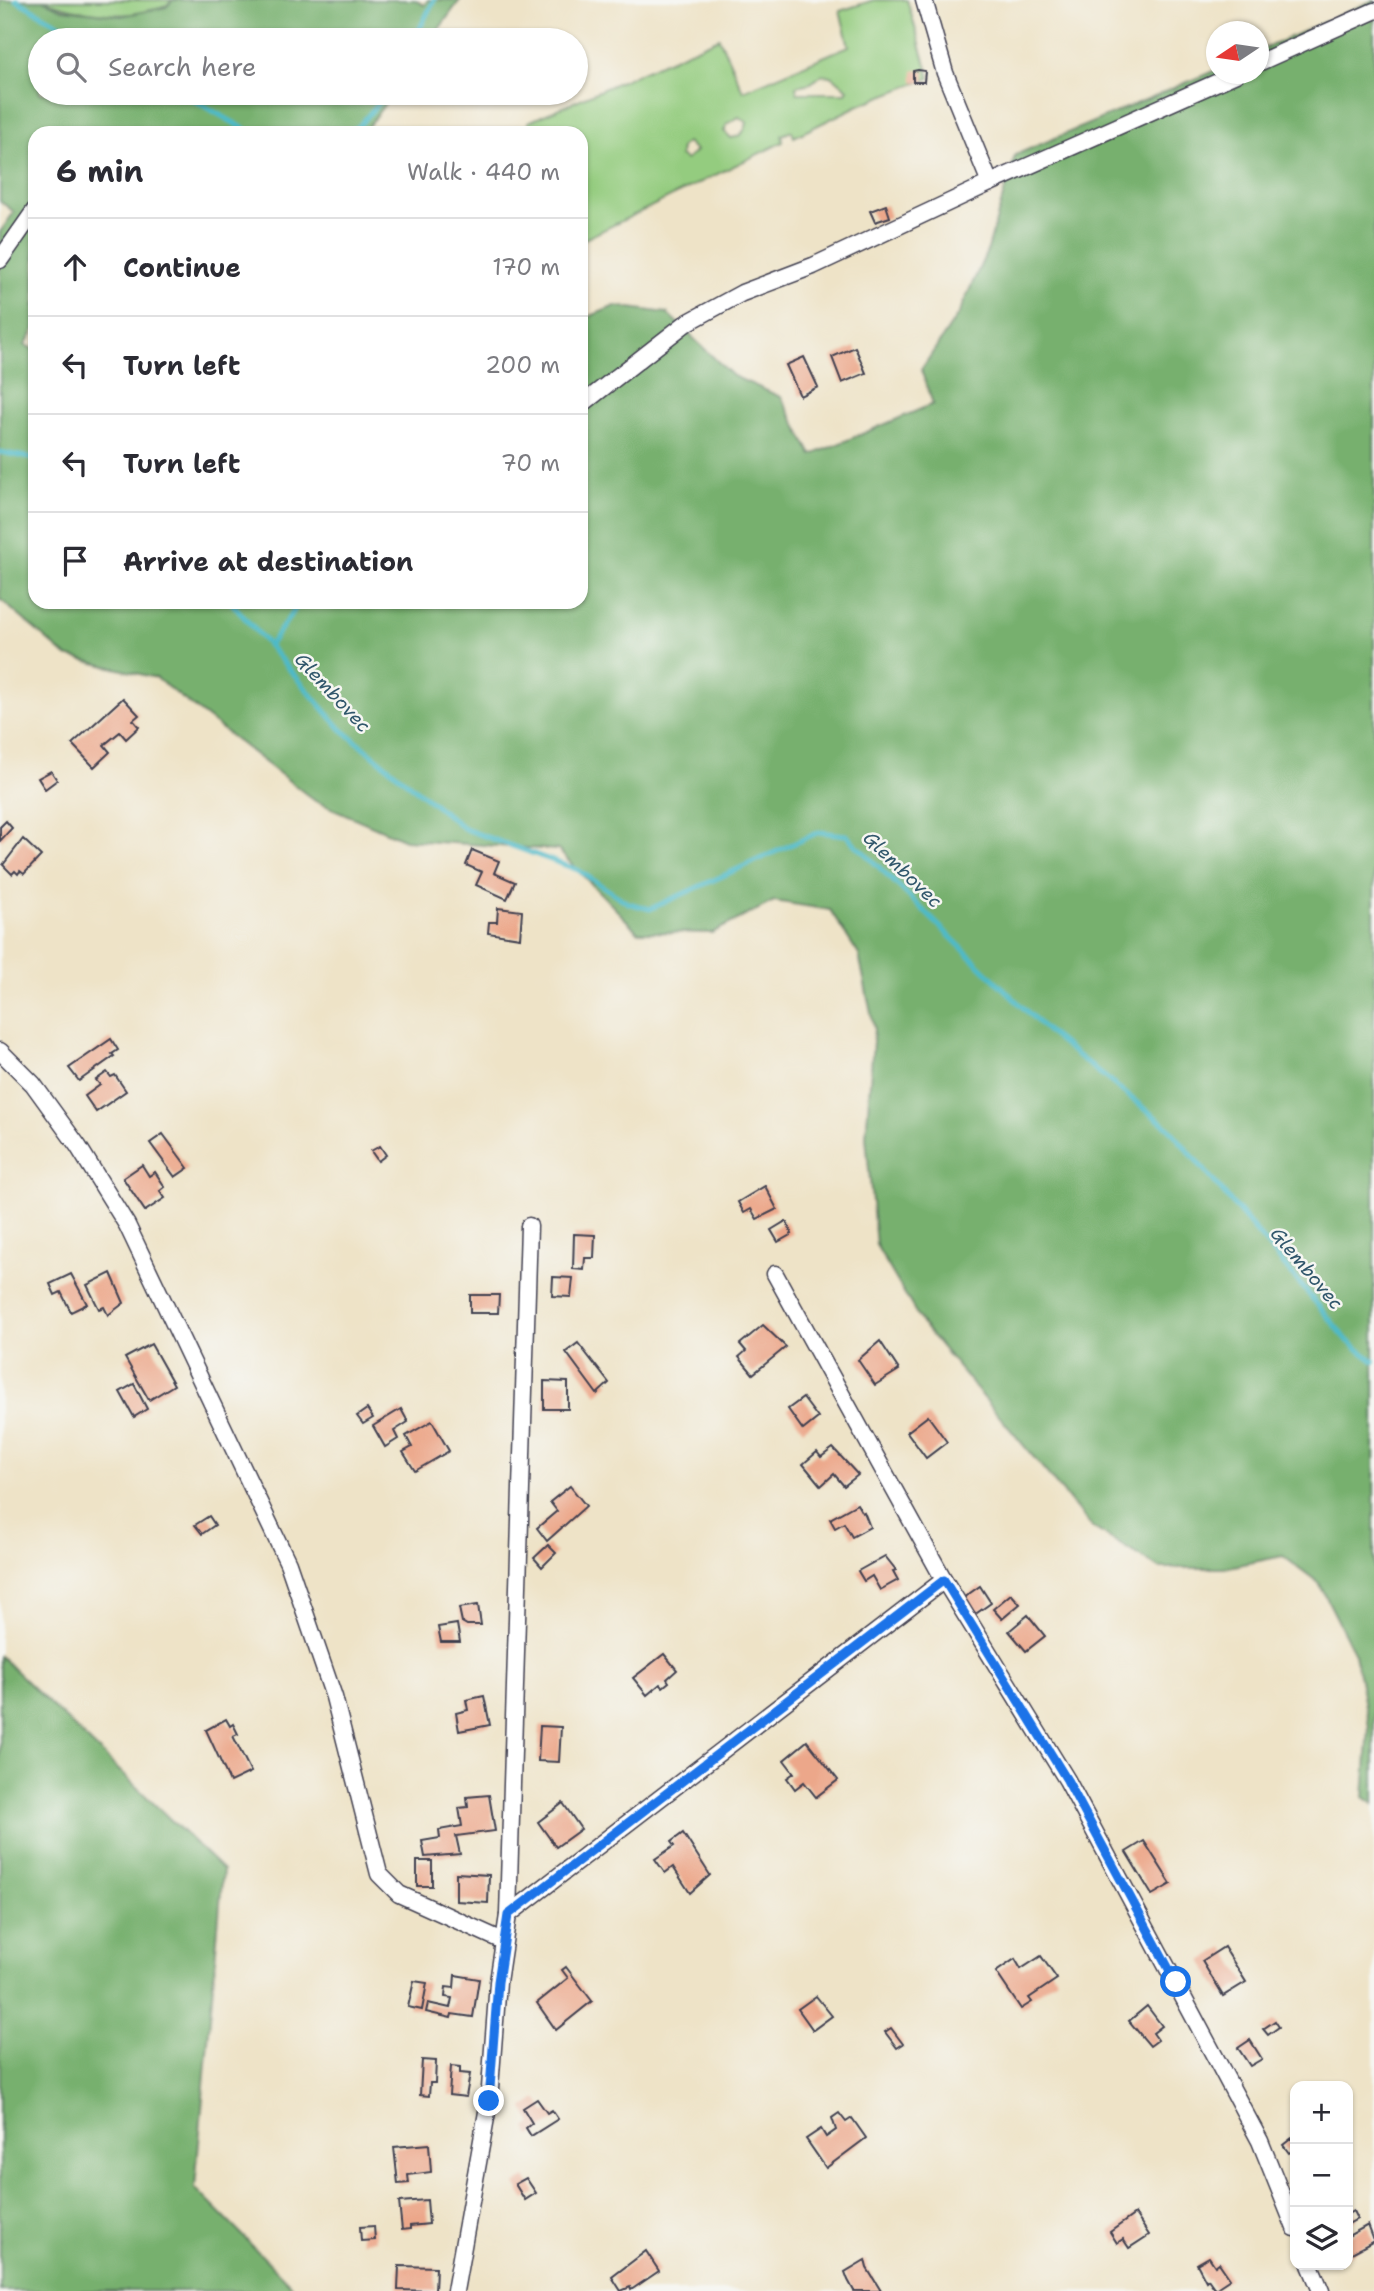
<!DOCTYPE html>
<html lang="en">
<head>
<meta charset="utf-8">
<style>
  body { margin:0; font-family:"Shantell Sans",sans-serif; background:#f7f7f7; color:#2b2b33 }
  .controls { position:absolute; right:21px; bottom:21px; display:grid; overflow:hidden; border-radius:14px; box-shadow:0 2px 5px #0004 }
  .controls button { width:63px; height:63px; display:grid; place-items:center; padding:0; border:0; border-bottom:2px solid #e1e1e2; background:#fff; color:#2b2b33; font:35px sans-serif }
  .compass { position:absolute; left:1206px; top:21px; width:63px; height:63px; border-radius:50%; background:#fff; box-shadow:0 2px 5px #0004; rotate:257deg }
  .stop { position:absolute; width:21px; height:21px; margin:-16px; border:5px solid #1a73e8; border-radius:50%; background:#fff }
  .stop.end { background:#1a73e8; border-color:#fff; box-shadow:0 2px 7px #0008 }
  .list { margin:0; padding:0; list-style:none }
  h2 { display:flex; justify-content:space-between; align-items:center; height:91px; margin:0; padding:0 28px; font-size:30px }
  h2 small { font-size:23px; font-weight:400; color:#7c7c81 }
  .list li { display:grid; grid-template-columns:46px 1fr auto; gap:21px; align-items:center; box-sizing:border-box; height:98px; padding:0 28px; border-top:2px solid #e1e1e2 }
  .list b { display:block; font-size:26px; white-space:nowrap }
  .list em { font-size:23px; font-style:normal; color:#7c7c81 }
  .icon { flex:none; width:38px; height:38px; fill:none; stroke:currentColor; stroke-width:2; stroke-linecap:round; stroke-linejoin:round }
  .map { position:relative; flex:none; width:1374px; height:2291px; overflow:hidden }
  .search { position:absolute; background:#fff; box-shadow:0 2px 5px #0004; left:28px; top:28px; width:560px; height:77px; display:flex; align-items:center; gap:18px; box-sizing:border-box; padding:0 24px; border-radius:38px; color:#7c7c81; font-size:26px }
  .panel { position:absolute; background:#fff; box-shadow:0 2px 5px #0004; left:28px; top:126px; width:560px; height:483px; border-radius:21px }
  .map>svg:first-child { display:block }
  .green { fill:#94cc7f; stroke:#5b775d; stroke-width:2; fill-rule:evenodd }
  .forest { fill:#77b06e; stroke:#4c6954; stroke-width:2 }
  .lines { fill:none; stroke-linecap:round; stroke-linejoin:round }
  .stream { stroke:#4ebac8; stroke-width:5 }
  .building { fill:#eca78a }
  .minor-casing { stroke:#413f50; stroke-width:19 }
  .minor { stroke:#fff; stroke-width:16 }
  .route { stroke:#1a73e8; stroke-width:9 }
  .labels { text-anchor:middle; stroke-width:5; stroke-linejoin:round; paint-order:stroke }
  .water-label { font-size:19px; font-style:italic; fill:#31576c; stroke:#f6f6f2 }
</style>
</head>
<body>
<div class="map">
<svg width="1374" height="2291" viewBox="0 0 1374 2291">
  <rect width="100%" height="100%" fill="#f6f6f2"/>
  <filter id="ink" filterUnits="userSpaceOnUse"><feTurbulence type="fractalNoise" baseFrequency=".0143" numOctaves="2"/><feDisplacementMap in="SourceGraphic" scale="14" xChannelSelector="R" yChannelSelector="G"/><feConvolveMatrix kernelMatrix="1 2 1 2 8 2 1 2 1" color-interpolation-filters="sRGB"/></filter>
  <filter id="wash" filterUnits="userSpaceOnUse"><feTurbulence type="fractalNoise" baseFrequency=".00686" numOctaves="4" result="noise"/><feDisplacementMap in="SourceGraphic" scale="28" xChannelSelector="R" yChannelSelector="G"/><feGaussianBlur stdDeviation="1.57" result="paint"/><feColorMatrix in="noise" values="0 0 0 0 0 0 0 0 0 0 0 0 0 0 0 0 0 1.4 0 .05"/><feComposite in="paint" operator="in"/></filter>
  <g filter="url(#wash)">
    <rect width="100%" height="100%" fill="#eee3c7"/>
    <g class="green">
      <path d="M43 0H173C148 25 72 13 43 0Z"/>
      <path d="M874 0H907L930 78 859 105 794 137 792 131 782 135 783 142 581 241V133H530L528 122 719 38 743 91 849 46 840 11ZM822 75 831 76 848 89 846 93H797L796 86 811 83ZM739 117 747 122C746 131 740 137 731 138L724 131 727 124ZM687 142 696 151 686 160 680 156 681 147Z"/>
    </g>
    <g class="forest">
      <path d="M0 0H43L62 9 121 16 166 7 173 0H415L424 5 428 0H460L431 40H40V93H393L363 133H35V329L25 345 35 350V602H581V320L615 306 667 313 733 376 781 397 812 455 933 404 921 370 959 313 988 249 1015 155 1216 70V74H1258L1259 51 1374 0V1804L1364 1797 1369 1727 1355 1654 1319 1583 1283 1556 1224 1568H1159L1092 1527 923 1325 876 1245 866 1137 874 1028 859 955 830 910 774 901 712 933 638 932 558 850 405 840 315 801 156 678 66 656 0 599V232L14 212 0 201Z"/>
      <path d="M0 1656 223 1870 195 2188 297 2291H0Z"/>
    </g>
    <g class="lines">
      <g class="stream">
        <path d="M16 0 87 40"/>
        <path d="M414 40 434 0"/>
        <path d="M181 93 252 133"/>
        <path d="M347 133 358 127 387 93"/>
        <path d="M0 452 35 459"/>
        <path d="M231 602 341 729 465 829 578 870 628 903 650 909 819 832 846 835 1049 1033 1169 1128 1348 1341 1374 1361"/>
        <path d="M269 646 300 602"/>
      </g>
    </g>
    <g id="blocks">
      <g class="building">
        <path d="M918 70 925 71 924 82H913V71Z"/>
        <path d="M886 205 890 217 875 222 870 211Z"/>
        <path d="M855 347 866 373 842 383 832 357Z"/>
        <path d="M804 357 818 387 800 396 786 365Z"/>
        <path d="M123 698 139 715 133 720 139 727 126 739 120 732 104 745 110 752 94 767 72 744Z"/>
        <path d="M51 771 57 780 45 789 38 778Z"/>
        <path d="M6 821 12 828 0 841V827Z"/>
        <path d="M23 839 41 856 24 874 20 871 18 874 15 871 12 874 3 865Z"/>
        <path d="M472 850 499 861 494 873 515 882 507 899 476 885 482 872 466 865Z"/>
        <path d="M498 908 522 911 520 938 488 933 489 922H497Z"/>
        <path d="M111 1039 118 1050 112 1054 114 1056 79 1081 69 1068Z"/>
        <path d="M107 1072 111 1077 115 1075 126 1091 96 1112 85 1096 100 1085 96 1080Z"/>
        <path d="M163 1134 188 1168 175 1177 150 1143Z"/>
        <path d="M380 1146 386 1155 378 1161 371 1151Z"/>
        <path d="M142 1165 149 1176 155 1172 165 1187 160 1191 165 1198 145 1211 123 1178Z"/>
        <path d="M765 1186 777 1209 757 1219 751 1209 744 1213 738 1202Z"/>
        <path d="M786 1221 792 1234 778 1242 771 1230Z"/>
        <path d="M574 1234 595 1235 594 1258H585L584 1270 573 1269Z"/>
        <path d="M111 1273 124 1303 108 1315 104 1307 99 1309 87 1285Z"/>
        <path d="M71 1274 87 1304 71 1312 61 1292 55 1295 50 1284Z"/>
        <path d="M553 1277 573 1278 571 1297 552 1296Z"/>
        <path d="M470 1295H499L498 1313H470Z"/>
        <path d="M763 1325 786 1347 753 1374 739 1357 746 1351 740 1344Z"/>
        <path d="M880 1341 899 1370 875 1385 858 1360Z"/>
        <path d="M578 1343 609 1383 597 1394 566 1352Z"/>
        <path d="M151 1344 174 1385 149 1400 125 1358Z"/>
        <path d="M544 1381 568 1382V1409H544Z"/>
        <path d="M134 1384 147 1409 134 1417 120 1392Z"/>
        <path d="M803 1398 818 1418 803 1430 788 1409Z"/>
        <path d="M367 1409 373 1418 363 1424 357 1416Z"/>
        <path d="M401 1409 408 1422 394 1431 398 1439 385 1447 373 1426Z"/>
        <path d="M928 1416 947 1442 926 1458 907 1432Z"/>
        <path d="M432 1421 449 1451 415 1471 403 1452 412 1447 406 1436Z"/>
        <path d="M833 1448 858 1475 844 1486 834 1474 821 1486 803 1464 817 1452 821 1457Z"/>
        <path d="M570 1486 586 1506 547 1541 537 1528 557 1511 550 1502Z"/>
        <path d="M857 1504 862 1513 864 1512 870 1527 852 1537 844 1523 835 1528 830 1519Z"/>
        <path d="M209 1516 215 1525 202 1534 195 1525Z"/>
        <path d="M548 1545 556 1553 542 1567 534 1558Z"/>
        <path d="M885 1556 896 1570 893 1571 898 1580 880 1590 872 1576 864 1581 858 1571Z"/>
        <path d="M980 1586 991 1603 974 1615 963 1598Z"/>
        <path d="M1011 1594 1020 1604 1002 1619 993 1609Z"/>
        <path d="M478 1605 481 1625H467L462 1622 459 1608Z"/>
        <path d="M1028 1615 1045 1636 1026 1651 1009 1631Z"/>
        <path d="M457 1624 460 1642H441L438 1627Z"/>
        <path d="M664 1654 677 1670 667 1679 669 1682 663 1687 660 1684 647 1695 633 1678Z"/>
        <path d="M484 1696 490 1725 459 1731 456 1713 468 1710 466 1700Z"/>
        <path d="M226 1719 230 1726 233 1724 238 1734 233 1736 251 1772 230 1782 206 1730Z"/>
        <path d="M540 1726 561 1727 559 1762 538 1761Z"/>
        <path d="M807 1741 838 1780 816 1797 804 1782 795 1789 787 1778 794 1773 784 1760Z"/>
        <path d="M489 1795 495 1831 456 1836 460 1854 425 1857 422 1841 440 1838 439 1830 462 1826 459 1808 468 1807 467 1797Z"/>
        <path d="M563 1803 581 1829 556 1847 538 1822Z"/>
        <path d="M683 1833 710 1875 690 1893 673 1867 665 1873 655 1859 674 1846 671 1842Z"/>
        <path d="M1144 1841 1171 1884 1152 1895 1126 1852Z"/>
        <rect x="417" y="1861" width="15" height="25"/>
        <path d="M456 1873 489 1875 488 1903 456 1901Z"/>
        <path d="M1224 1947 1246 1982 1223 1996 1202 1961Z"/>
        <path d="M1041 1956 1057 1979 1029 1998 1032 2002 1021 2009 996 1972 1015 1959 1021 1969Z"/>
        <path d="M566 1967 592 2001 556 2030 537 2003 568 1978 562 1970Z"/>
        <path d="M455 1975 479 1979 473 2017 452 2014 451 2018 426 2012 428 2003 450 2008 452 1998 445 1997 446 1987 454 1988Z"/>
        <path d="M414 1981 427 1983 422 2010 408 2007Z"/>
        <path d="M816 1996 832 2016 813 2030 798 2009Z"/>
        <path d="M1147 2006 1162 2026 1153 2033 1158 2040 1150 2046 1129 2021Z"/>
        <path d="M1275 2021 1279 2027 1268 2035 1263 2029Z"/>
        <path d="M891 2028 903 2044 897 2048 885 2032Z"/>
        <path d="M1250 2040 1262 2059 1250 2066 1238 2048Z"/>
        <path d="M422 2060 436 2061 435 2083H430L429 2096 420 2095Z"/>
        <path d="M451 2066 460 2067V2073L470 2074 466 2097 449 2095Z"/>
        <path d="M537 2099 547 2113 552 2110 558 2119 531 2136 526 2128 532 2123 523 2108Z"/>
        <path d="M839 2113 846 2122 852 2118 866 2138 826 2168 806 2139 821 2129 826 2137 836 2130 832 2118Z"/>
        <path d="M1292 2138 1295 2149 1289 2153 1283 2145Z"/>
        <path d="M429 2144 431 2172 408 2175 409 2183 398 2184 394 2147Z"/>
        <path d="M526 2178 536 2193 525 2200 515 2184Z"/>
        <path d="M427 2200 429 2224 410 2226V2229L402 2230 399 2202Z"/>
        <path d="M1353 2211 1357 2219 1348 2224V2214Z"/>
        <path d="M1135 2214 1149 2235 1129 2248 1123 2239 1117 2243 1110 2232Z"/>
        <path d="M1368 2225 1374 2241 1348 2255V2236Z"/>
        <path d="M374 2226 375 2240 361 2241 360 2227Z"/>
        <path d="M646 2251 659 2271 631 2290 630 2287 621 2291 612 2277Z"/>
        <path d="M1209 2257 1215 2266 1219 2263 1230 2279 1215 2289 1208 2279 1206 2281 1197 2264Z"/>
        <path d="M865 2260 867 2268 881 2291H854L848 2280 845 2272Z"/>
        <path d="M399 2266 436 2267 435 2291 398 2290Z"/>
      </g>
    </g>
  </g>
  <g filter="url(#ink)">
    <use href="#blocks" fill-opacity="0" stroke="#413f50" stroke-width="2"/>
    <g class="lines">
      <g class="minor-casing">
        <g id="minor">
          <path d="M924 0 945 73 990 183 1236 74"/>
          <path d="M1258 63 1374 11"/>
          <path d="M0 260 35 210"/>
          <path d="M581 405 685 324 742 293 813 266 990 183"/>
          <path d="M0 1051 33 1084 78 1146 127 1225 288 1563 334 1697 379 1874 399 1894 503 1941"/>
          <path d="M775 1274 944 1580 1067 1780 1260 2141 1295 2228"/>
          <path d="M508 1915 944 1580"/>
          <path d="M1310 2265 1321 2291"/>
          <path d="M455 2291 489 2101 498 1982 508 1915 529 1226"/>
        </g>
      </g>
      <use href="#minor" class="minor"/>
    </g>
  </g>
  <g class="lines" filter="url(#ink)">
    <path class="route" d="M489 2101 498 1982 508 1915 944 1580 1067 1780 1176 1982"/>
  </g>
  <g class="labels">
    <g class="water-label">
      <text transform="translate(333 692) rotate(47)" y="7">Glembovec</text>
      <text transform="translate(903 869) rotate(44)" y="7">Glembovec</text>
      <text transform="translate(1307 1268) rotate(50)" y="7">Glembovec</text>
    </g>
  </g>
</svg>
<div class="controls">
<button>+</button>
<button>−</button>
<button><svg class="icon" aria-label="layers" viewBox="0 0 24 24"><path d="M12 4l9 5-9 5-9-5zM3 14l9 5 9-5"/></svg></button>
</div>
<svg class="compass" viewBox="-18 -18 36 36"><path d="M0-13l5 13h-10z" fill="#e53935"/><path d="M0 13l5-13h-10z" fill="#7c7c81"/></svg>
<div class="stop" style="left:1176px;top:1982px"></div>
<div class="stop end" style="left:489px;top:2101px"></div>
<div class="search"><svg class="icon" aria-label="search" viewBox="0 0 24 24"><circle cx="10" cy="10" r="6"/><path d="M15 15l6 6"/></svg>Search here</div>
<section class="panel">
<h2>6 min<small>Walk · 440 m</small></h2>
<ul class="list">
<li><svg class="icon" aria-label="ahead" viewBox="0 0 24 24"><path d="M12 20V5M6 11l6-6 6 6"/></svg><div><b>Continue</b></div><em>170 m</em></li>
<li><svg class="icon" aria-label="left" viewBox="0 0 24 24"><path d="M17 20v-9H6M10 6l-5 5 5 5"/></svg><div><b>Turn left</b></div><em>200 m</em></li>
<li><svg class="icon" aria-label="left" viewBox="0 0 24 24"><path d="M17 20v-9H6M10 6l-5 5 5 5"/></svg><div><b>Turn left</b></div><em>70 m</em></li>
<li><svg class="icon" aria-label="arrive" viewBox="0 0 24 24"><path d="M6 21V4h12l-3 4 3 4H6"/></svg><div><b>Arrive at destination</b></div></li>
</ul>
</section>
</div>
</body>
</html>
